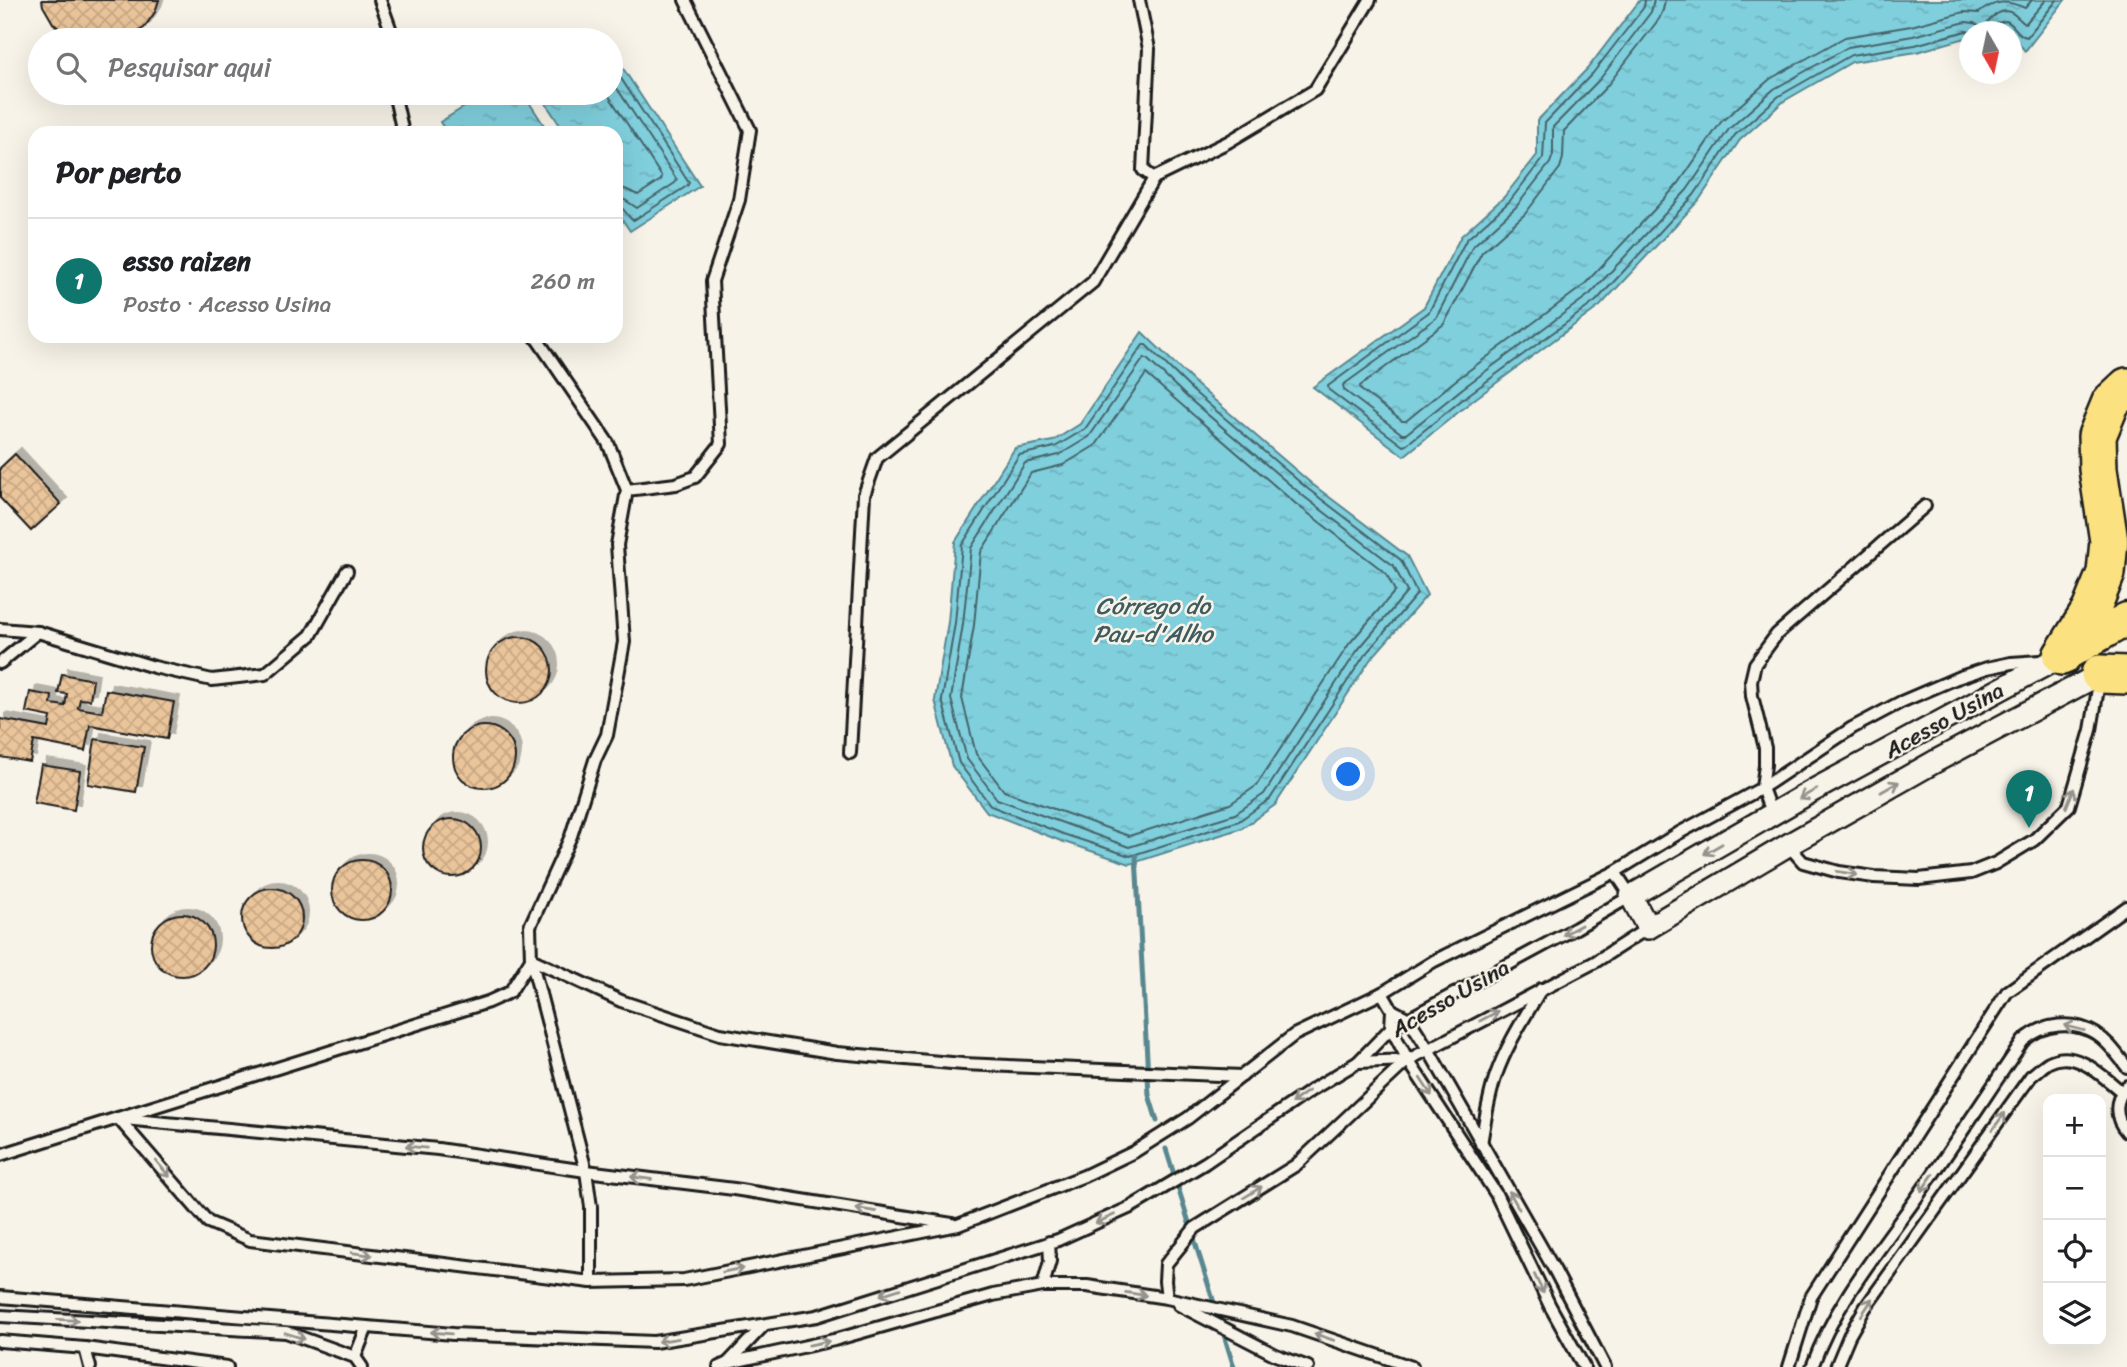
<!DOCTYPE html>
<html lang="pt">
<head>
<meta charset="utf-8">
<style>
  body { margin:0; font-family:Sriracha,sans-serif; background:#f2f2f2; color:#202124 }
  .controls { position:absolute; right:21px; bottom:21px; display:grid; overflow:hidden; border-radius:14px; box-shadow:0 7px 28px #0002 }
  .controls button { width:63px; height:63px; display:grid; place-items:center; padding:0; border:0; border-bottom:2px solid #e0e0e0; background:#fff; color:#202124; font:35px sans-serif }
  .compass { position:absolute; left:1959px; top:21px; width:63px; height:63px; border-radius:50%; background:#fff; box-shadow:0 7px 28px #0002; rotate:171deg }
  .you { position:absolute; left:1349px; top:775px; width:24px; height:24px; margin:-18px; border:5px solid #fff; border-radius:50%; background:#1a73e8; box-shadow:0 0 0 10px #1a73e833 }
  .badge { display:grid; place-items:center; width:46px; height:46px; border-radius:50%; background:#0f766e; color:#fff; font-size:23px; font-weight:700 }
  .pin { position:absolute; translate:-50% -58px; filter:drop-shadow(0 2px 4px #0008) }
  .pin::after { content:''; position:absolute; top:37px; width:24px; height:21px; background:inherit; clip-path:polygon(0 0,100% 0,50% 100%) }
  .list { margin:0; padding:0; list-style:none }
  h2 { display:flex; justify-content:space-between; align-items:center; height:91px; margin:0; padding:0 28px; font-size:30px }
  h2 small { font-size:23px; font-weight:400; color:#757577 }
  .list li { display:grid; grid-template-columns:46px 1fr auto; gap:21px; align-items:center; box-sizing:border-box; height:126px; padding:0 28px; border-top:2px solid #e0e0e0 }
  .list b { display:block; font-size:26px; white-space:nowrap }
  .list p { margin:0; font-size:23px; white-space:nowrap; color:#757577 }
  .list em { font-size:23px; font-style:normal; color:#757577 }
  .icon { flex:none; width:38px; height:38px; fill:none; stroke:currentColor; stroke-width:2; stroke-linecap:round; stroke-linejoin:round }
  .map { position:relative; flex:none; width:2127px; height:1367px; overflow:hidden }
  .search { position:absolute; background:#fff; box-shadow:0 7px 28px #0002; left:28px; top:28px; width:595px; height:77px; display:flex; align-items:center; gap:18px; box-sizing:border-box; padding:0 24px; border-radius:38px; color:#757577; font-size:26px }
  .panel { position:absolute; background:#fff; box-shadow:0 7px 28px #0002; left:28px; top:126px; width:595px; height:217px; border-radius:21px }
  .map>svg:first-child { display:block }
  .water { fill:url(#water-ripples); stroke:#588790; stroke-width:2 }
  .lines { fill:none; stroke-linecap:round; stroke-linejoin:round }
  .shore { stroke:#446469; stroke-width:2 }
  .stream { stroke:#588790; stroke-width:5 }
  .building { fill:url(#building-cross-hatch); stroke:#1c1c1c; stroke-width:2; filter:url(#shadow) }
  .lane-casing { stroke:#1c1c1c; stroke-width:16 }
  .street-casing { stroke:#1c1c1c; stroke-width:26 }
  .primary-casing { stroke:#1c1c1c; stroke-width:37 }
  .highway-casing { stroke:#1c1c1c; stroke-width:42 }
  .lane { stroke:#f7f3e8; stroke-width:10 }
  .street { stroke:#f7f3e8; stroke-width:21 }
  .primary { stroke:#fbe180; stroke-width:32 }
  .highway { stroke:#fbe180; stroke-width:37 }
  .oneway { stroke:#94928c }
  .labels { text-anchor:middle; stroke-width:5; stroke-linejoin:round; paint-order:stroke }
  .street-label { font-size:23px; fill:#1c1c1c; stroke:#f7f3e8 }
  .water-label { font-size:24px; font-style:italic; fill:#3f5b60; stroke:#f7f3e8 }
</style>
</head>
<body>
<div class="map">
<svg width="2127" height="1367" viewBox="0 0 2127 1367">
  <defs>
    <pattern id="water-ripples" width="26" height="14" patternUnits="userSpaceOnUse" patternTransform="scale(1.75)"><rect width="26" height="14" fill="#80cfdd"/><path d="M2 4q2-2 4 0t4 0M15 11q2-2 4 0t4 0" fill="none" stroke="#6eb1bd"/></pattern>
    <pattern id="building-cross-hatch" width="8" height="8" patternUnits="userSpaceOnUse" patternTransform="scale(1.75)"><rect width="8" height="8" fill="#eac49a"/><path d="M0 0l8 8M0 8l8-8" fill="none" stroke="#c8a884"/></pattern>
    <filter id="shadow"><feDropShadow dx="6" dy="-6" stdDeviation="0" flood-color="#0004"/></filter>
  </defs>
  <rect width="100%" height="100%" fill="#f7f3e8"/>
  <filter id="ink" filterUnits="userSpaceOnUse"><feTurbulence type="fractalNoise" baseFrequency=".0143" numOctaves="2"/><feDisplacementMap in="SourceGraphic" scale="14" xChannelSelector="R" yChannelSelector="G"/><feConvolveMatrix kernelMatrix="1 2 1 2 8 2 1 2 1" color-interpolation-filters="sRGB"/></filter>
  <g filter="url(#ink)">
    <g class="water">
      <path d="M1640 0H2065L2025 51 2012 34 2011 32 2005 27 1990 31 1969 32V37L1917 52 1852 62 1784 101 1740 140 1699 200 1600 306 1472 401 1404 456 1313 387 1424 307 1461 236 1504 197 1537 155V121L1588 68Z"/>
      <path d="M611 50 700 186 630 231 616 210V133H565L539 93H611Z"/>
      <path d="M487 93H523L549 133H447L440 122Z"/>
      <path d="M1142 332 1198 386 1312 484 1407 556 1427 595 1370 660 1275 805 1242 828 1130 864 1061 841 987 812 952 766 935 700 948 622 955 542 1015 448 1053 441 1080 424Z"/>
    </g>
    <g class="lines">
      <g class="shore">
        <path d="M1645 0 1644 7 1593 73 1545 123 1543 158 1509 202 1466 240 1429 312 1328 386 1329 390 1403 446 1406 445 1468 395 1596 301 1694 195 1735 135 1779 96 1851 55 1915 45 1966 31 1971 32"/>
        <path d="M1654 0 1651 12 1600 79 1553 127V155L1550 163 1516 207 1473 246 1436 318 1343 385 1344 390 1402 434H1406L1463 388 1590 294 1687 190 1729 129 1774 89 1848 47 1913 36 1966 22 1974 23 1983 28C1991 18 2003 3 2017 17 2020 19 2022 22 2025 24L2046 0"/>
        <path d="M1665 0 1663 10 1659 19 1607 86 1564 131 1563 158 1560 168 1525 214 1482 252 1444 324 1360 386 1361 390 1402 421H1406L1456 380 1583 286 1679 183 1721 122 1770 79 1845 37 1911 26 1964 12 1979 13C1995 0 2007 0 2025 8L2032 0"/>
        <path d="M1995 32 1997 23 2006 21C2015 24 2017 36 2027 37L2057 0"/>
        <path d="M611 63 689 183 687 186 634 220 631 219 623 209 616 207"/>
        <path d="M611 79 677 180 675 183 637 208 625 200 616 199"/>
        <path d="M607 93 662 177 661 180 638 195 625 189 616 188"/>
        <path d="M1143 345H1146L1193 391 1308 489 1401 560 1417 594 1364 656 1270 799 1239 821 1130 856 1063 834 991 806 959 763 942 700 955 623 962 545 1019 455 1055 447 1085 429Z"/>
        <path d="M1144 358 1147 359 1187 397 1302 495 1394 566 1407 592 1357 651 1264 794 1235 814 1129 847 997 799 967 759 951 699 963 624 971 548 1025 463 1059 455 1089 437Z"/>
        <path d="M1146 374 1296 504 1386 573 1395 591 1349 644 1256 786 1230 804 1129 836 1004 791 976 754 962 698 974 625 981 552 1031 473 1063 465 1096 445Z"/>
      </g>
      <g class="stream">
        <path d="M1136 856 1149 1095 1157 1121"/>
        <path d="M1166 1149 1234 1367"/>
      </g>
    </g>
    <g class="building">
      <path d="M42 0H159L155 12 144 28 124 40H77L68 37 53 23 43 6Z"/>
      <path d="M15 454 61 504 31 531 0 498V468Z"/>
      <circle cx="519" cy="670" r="33"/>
      <path d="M62 674 93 680 90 700 80 699 78 708 102 712 106 690 174 702 167 739 90 725 85 751 34 741 30 762 0 757V719L49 728 51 717 26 712 30 692 52 696 51 704 65 706 67 694 58 693Z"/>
      <circle cx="484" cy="757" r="31"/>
      <path d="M95 739 144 747 136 792 88 784Z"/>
      <path d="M41 765 80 771 74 810 34 803Z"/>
      <circle cx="452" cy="848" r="29"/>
      <circle cx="362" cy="890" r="30"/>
      <circle cx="272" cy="918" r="30"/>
      <circle cx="182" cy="945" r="31"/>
    </g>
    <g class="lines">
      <g class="lane-casing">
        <g id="lane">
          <path d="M380 0 390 28V40"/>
          <path d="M1139 0 1149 49 1143 170 1154 178 1228 142 1315 90 1370 0"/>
          <path d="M394 93 403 133"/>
          <path d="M627 490 676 484 695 477 721 444 712 281 739 200 750 130 685 0"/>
          <path d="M0 629 38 632 154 667 212 680 265 674 311 635 347 571"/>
          <path d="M0 663 38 632"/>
          <path d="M850 753 864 495 877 458 1093 282 1154 178"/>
          <path d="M1772 815 1762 788 1765 765V748L1752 696 1751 681 1755 664 1777 634 1925 506"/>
          <path d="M1788 845 1803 862 1839 872 1874 877 1919 879 1971 873 1996 863 2034 840 2069 806 2091 730 2100 677"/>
          <path d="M531 959 621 1001 720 1034 837 1053 963 1064 1242 1076"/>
          <path d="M531 959 586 1171 591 1207V1282"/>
          <path d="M1382 993 1392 1010 1391 1028 1408 1060 1496 1194 1550 1306 1584 1367"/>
          <path d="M1392 1010 1409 1019 1428 1049 1555 1271 1605 1367"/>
          <path d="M1358 1062 1408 1060 1595 962 1648 928"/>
          <path d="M2127 1086C2114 1100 2114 1118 2127 1132"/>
          <path d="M118 1118 208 1222 250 1240 591 1282 684 1280 958 1225 1084 1176 1134 1152 1188 1118 1294 1035 1382 993 1434 961 1615 872 1679 833 1762 788 1852 728 1901 702 1957 678 1987 668 2011 663 2041 661"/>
          <path d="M124 1119 438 1149 586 1171 734 1189 952 1224"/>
          <path d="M1481 1144C1485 1121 1488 1098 1496 1075 1507 1044 1525 1017 1541 989"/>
          <path d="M0 1155 488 1002 510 992 531 959 530 926 571 836 595 760 607 735 624 642 617 545 627 490 608 443 535 336"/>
          <path d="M1043 1286 1050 1261 1049 1242"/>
          <path d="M0 1297 453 1334 654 1342 817 1316 1058 1240 1131 1207 1205 1163 1313 1089 1358 1062 1391 1028 1576 928 1631 896 1615 872"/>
          <path d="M1167 1298 1165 1281 1166 1264 1195 1228 1296 1165 1408 1060"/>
          <path d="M1179 1305 1276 1355 1308 1367"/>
          <path d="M0 1316 286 1332 355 1357 362 1367"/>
          <path d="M0 1341 85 1348 227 1367"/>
          <path d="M85 1348 90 1367"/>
          <path d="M355 1357 367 1327"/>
          <path d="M728 1363 834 1340 993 1295 1043 1286H1087L1167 1298 1292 1326 1412 1367"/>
          <path d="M719 1367 728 1363 764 1325"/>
          <path d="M1789 1367 1811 1297 2007 992 2127 907"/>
          <path d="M1812 1367C1834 1305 1877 1253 1915 1200 1952 1148 1987 1094 2023 1041 2043 1023 2073 1020 2096 1034 2109 1042 2118 1056 2127 1067"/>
          <path d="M1836 1367 1849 1336 1865 1308 2031 1076C2037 1072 2042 1066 2049 1062 2076 1048 2102 1076 2122 1092"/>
        </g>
      </g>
      <g class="street-casing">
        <path id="street" d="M2062 656 1814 790 1631 896 1648 928 1788 845 1936 761 2100 674"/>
      </g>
      <g class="primary-casing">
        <path id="primary" d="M2062 656 2127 619"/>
      </g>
      <g class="highway-casing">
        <g id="highway">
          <path d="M2062 656 2091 610 2106 573 2109 541 2098 469 2097 436 2111 402 2127 387"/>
          <path d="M2100 674 2127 675"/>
        </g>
      </g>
      <use href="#lane" class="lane"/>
      <use href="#street" class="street"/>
      <use href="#primary" class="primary"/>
      <use href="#highway" class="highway"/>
    </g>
    <defs><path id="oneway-shaft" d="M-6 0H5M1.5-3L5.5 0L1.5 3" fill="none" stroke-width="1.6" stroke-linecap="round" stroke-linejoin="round" transform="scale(1.75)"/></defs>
    <g class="oneway">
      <use href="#oneway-shaft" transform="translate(1890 787) rotate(-30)"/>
      <use href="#oneway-shaft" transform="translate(1808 794) rotate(150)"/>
      <use href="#oneway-shaft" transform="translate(2070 798) rotate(-68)"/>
      <use href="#oneway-shaft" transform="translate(1713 849) rotate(150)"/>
      <use href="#oneway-shaft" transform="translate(1847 873) rotate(9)"/>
      <use href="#oneway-shaft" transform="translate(1572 930) rotate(151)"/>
      <use href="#oneway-shaft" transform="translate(1489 1016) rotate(-28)"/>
      <use href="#oneway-shaft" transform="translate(2074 1028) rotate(-166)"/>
      <use href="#oneway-shaft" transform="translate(1426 1087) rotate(57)"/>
      <use href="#oneway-shaft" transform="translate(1300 1097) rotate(145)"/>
      <use href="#oneway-shaft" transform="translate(1999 1121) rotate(-54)"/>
      <use href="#oneway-shaft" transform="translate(416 1147) rotate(-174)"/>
      <use href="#oneway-shaft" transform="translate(163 1169) rotate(49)"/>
      <use href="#oneway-shaft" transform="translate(641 1178) rotate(-173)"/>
      <use href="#oneway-shaft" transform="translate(1927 1183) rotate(125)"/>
      <use href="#oneway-shaft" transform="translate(1253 1192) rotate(-32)"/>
      <use href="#oneway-shaft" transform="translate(1514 1200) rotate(-119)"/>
      <use href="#oneway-shaft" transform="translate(866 1210) rotate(-171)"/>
      <use href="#oneway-shaft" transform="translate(1105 1219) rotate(156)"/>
      <use href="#oneway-shaft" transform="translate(362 1254) rotate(7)"/>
      <use href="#oneway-shaft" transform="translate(733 1270) rotate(-11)"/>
      <use href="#oneway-shaft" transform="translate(1539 1284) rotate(64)"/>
      <use href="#oneway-shaft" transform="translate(890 1292) rotate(162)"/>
      <use href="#oneway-shaft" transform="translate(1136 1294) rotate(9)"/>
      <use href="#oneway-shaft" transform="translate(1867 1307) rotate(-57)"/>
      <use href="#oneway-shaft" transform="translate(68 1320) rotate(3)"/>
      <use href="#oneway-shaft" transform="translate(441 1333) rotate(-175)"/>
      <use href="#oneway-shaft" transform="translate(295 1336) rotate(18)"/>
      <use href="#oneway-shaft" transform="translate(1324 1337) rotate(-161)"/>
      <use href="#oneway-shaft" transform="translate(668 1340) rotate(171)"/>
      <use href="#oneway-shaft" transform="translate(819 1343) rotate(-12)"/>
    </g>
  </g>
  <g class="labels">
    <g class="street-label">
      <text transform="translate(1944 720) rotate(-29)" y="8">Acesso Usina</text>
      <text transform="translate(1450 998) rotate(-30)" y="8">Acesso Usina</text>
    </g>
    <g class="water-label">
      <text x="1153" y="614">Córrego do<tspan x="1153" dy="28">Pau-d'Alho</tspan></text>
    </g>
  </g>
</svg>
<div class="controls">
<button>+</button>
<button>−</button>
<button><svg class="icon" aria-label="locate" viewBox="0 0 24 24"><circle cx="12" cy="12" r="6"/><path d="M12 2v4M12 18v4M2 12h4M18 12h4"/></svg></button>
<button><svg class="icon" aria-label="layers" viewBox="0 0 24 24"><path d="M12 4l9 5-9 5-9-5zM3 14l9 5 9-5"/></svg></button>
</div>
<svg class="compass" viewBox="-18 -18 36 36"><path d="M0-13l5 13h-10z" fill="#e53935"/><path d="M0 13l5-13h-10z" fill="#757577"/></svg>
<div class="you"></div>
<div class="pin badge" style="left:2029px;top:828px">1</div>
<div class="search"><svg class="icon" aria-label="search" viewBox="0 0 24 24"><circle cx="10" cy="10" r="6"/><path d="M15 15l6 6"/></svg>Pesquisar aqui</div>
<section class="panel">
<h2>Por perto<small></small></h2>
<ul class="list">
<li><span class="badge">1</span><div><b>esso raizen</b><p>Posto · Acesso Usina</p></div><em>260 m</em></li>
</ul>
</section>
</div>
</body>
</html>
